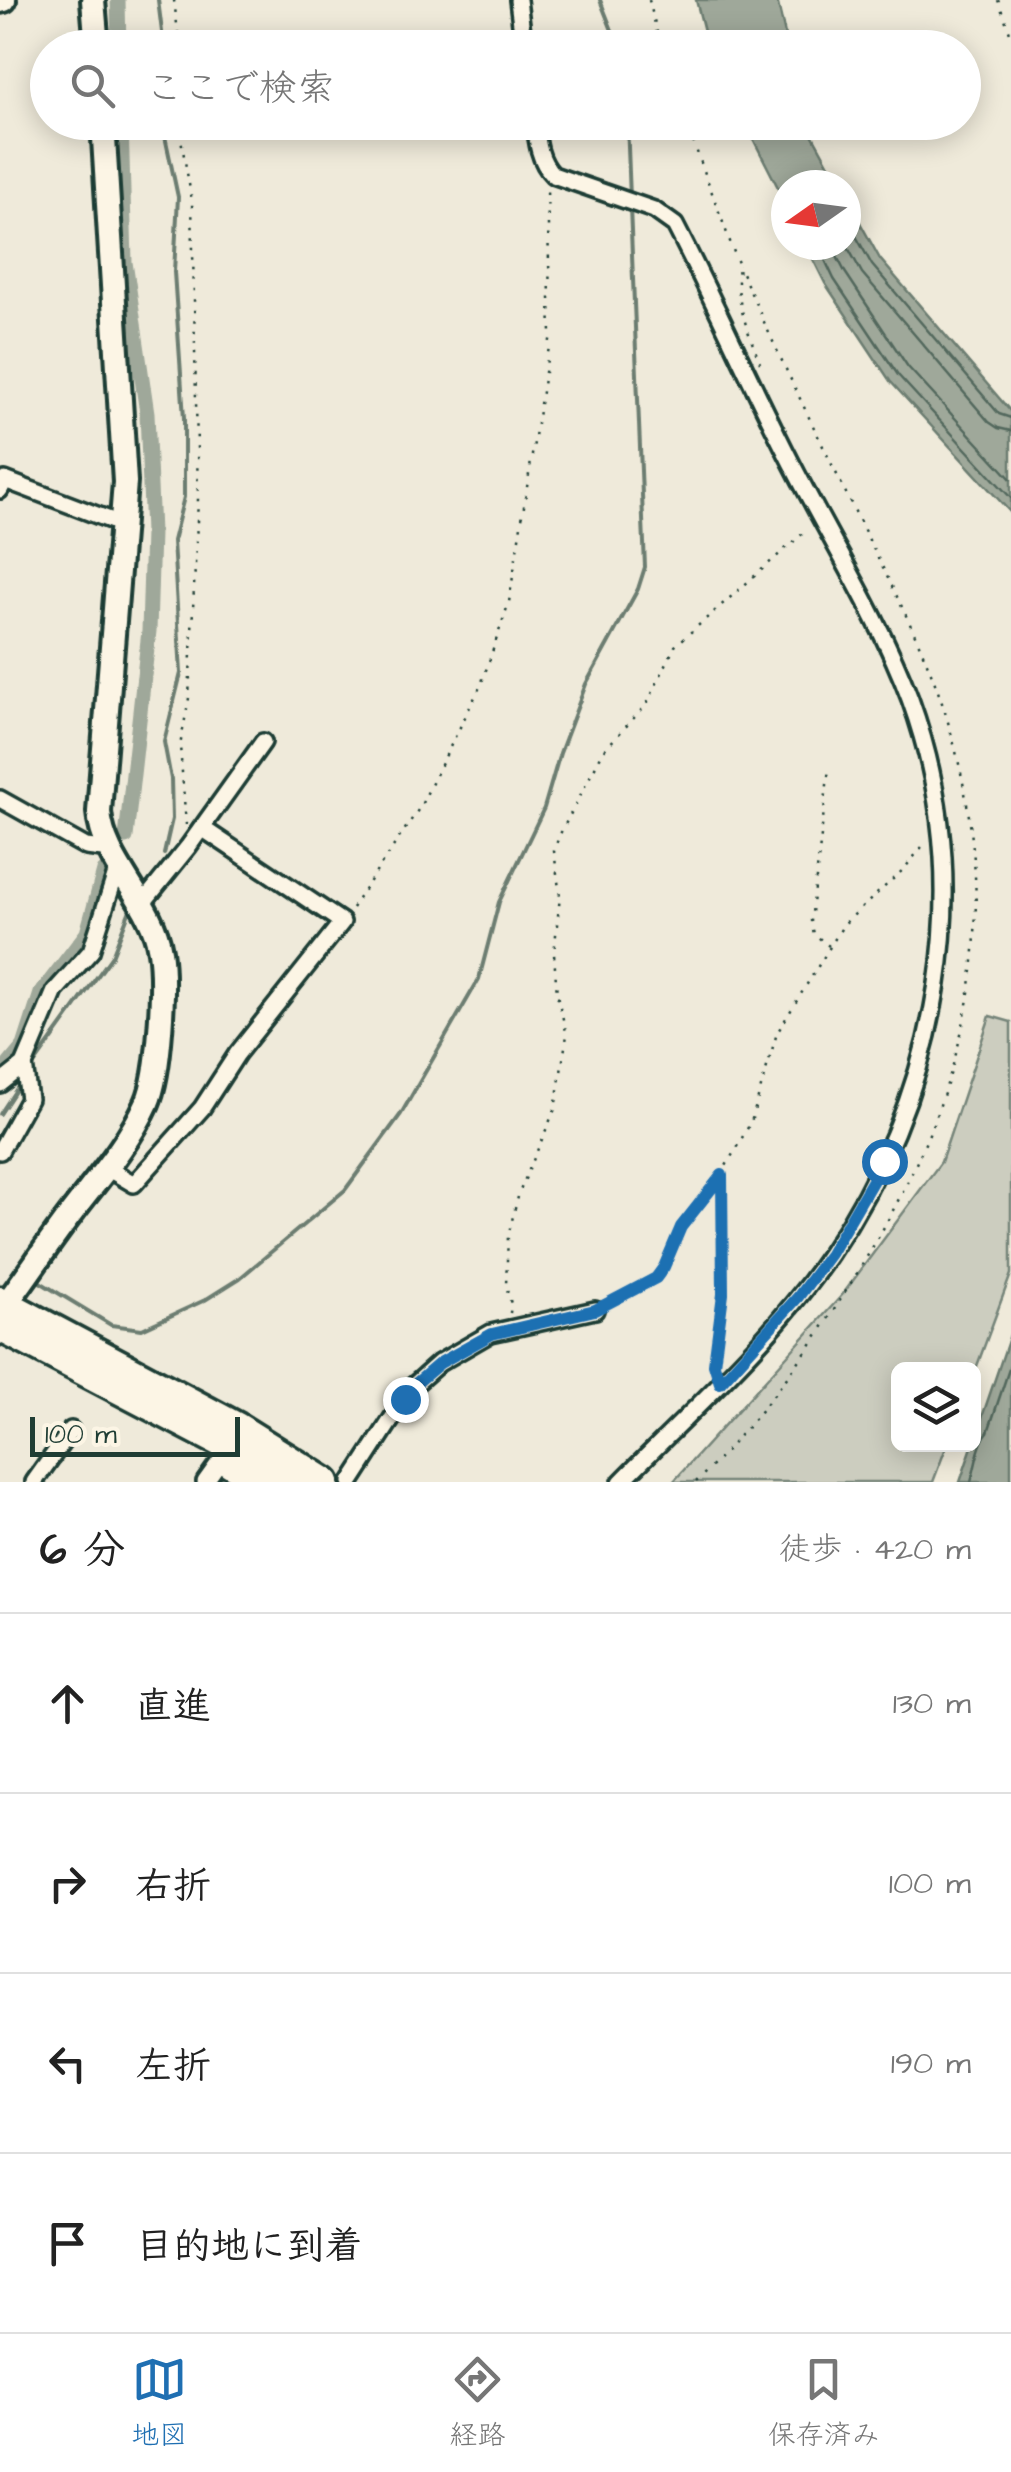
<!DOCTYPE html>
<html lang="ja">
<head>
<meta charset="utf-8">
<style>
  body { margin:0; font-family:"Architects Daughter","Klee One",sans-serif; background:#f2f2f2; color:#222 }
  .controls { position:absolute; right:30px; bottom:30px; display:grid; overflow:hidden; border-radius:15px; box-shadow:0 5px 25px #0003 }
  .controls button { width:90px; height:90px; display:grid; place-items:center; padding:0; border:0; border-bottom:2px solid #e0e0e0; background:#fff; color:#222; font:50px sans-serif }
  .compass { position:absolute; left:771px; top:170px; width:90px; height:90px; border-radius:50%; background:#fff; box-shadow:0 5px 25px #0003; rotate:256deg }
  .scale { position:absolute; left:30px; bottom:25px; width:210px; box-sizing:border-box; padding-left:10px; border:5px solid #1f3d34; border-top:0; font-size:28px; line-height:35px; white-space:nowrap; color:#1f3d34; -webkit-text-stroke:8px #fcf5e5; paint-order:stroke }
  .stop { position:absolute; width:30px; height:30px; margin:-22px; border:8px solid #1f6fb2; border-radius:50%; background:#fff }
  .stop.end { background:#1f6fb2; border-color:#fff; box-shadow:0 2px 10px #0008 }
  .list { margin:0; padding:0; list-style:none }
  h2 { display:flex; justify-content:space-between; align-items:center; height:130px; margin:0; padding:0 40px; font-size:42px }
  h2 small { font-size:32px; font-weight:400; color:#767676 }
  .list li { display:grid; grid-template-columns:65px 1fr auto; gap:30px; align-items:center; box-sizing:border-box; height:180px; padding:0 40px; border-top:2px solid #e0e0e0 }
  .list b { display:block; font-size:38px; white-space:nowrap }
  .list em { font-size:32px; font-style:normal; color:#767676 }
  .icon { flex:none; width:55px; height:55px; fill:none; stroke:currentColor; stroke-width:2; stroke-linecap:round; stroke-linejoin:round }
  .map { position:relative; flex:none; width:1011px; height:1482px; overflow:hidden }
  .search { position:absolute; background:#fff; box-shadow:0 5px 25px #0003; left:30px; right:30px; top:30px; height:110px; display:flex; align-items:center; gap:25px; box-sizing:border-box; padding:0 35px; border-radius:55px; color:#767676; font-size:38px }
  .sheet { height:850px; background:#fff }
  nav { display:flex; justify-content:space-around; align-items:center; box-sizing:border-box; height:140px; border-top:2px solid #e0e0e0; background:#fff; font-size:28px; color:#767676 }
  nav a { display:grid; justify-items:center; gap:5px }
  nav .on { color:#1f6fb2 }
  .map>svg:first-child { display:block }
  .green { fill:#cccdbf; stroke:#76857a; stroke-width:2.5 }
  .water { fill:#9fa89a; stroke:#6c7d71; stroke-width:2.5 }
  .lines { fill:none; stroke-linecap:round; stroke-linejoin:round }
  .shore { stroke:#52685d; stroke-width:2.5 }
  .stream { stroke:#6c7d71; stroke-width:4 }
  .canal { stroke:#9fa89a; stroke-width:15 }
  .street-casing { stroke:#1f3d34; stroke-width:22 }
  .secondary-casing { stroke:#1f3d34; stroke-width:30 }
  .highway-casing { stroke:#1f3d34; stroke-width:35 }
  .path { stroke:#1f3d34; stroke-width:2.5; stroke-dasharray:2.5 8; stroke-linecap:butt }
  .street { stroke:#fcf5e5; stroke-width:15 }
  .secondary { stroke:#fcf5e5; stroke-width:22 }
  .highway { stroke:#fcf5e5; stroke-width:28 }
  .route { stroke:#1f6fb2; stroke-width:12 }
</style>
</head>
<body>
<div class="map">
<svg width="1011" height="1482" viewBox="0 0 1011 1482">
  <rect width="100%" height="100%" fill="#efeada"/>
  <filter id="ink" filterUnits="userSpaceOnUse"><feTurbulence type="fractalNoise" baseFrequency=".01" numOctaves="2"/><feDisplacementMap in="SourceGraphic" scale="20" xChannelSelector="R" yChannelSelector="G"/><feConvolveMatrix kernelMatrix="1 2 1 2 8 2 1 2 1" color-interpolation-filters="sRGB"/></filter>
  <g filter="url(#ink)">
    <path class="green" d="M990 1016 1011 1022V1274L974 1374V1370H898V1444L947 1445 933 1482H673L843 1294 941 1162Z"/>
    <g class="water">
      <path d="M696 0H777L788 47H708Z"/>
      <path d="M745 123H806L840 185H786V203Z"/>
      <path d="M846 197 880 259 1011 412V513L890 381 825 283 806 245H846Z"/>
      <path d="M1011 1332V1482H960Z"/>
    </g>
    <g class="lines">
      <g class="shore">
        <path d="M846 218 872 265 999 414 1011 418"/>
        <path d="M846 244 862 273 989 422 998 428 1011 431"/>
        <path d="M818 245 834 279 898 375 1011 498"/>
        <path d="M831 245 845 272 908 367 1011 479"/>
        <path d="M971 1482C976 1466 978 1443 988 1432L1011 1363"/>
      </g>
      <g class="stream">
        <path d="M158 0 164 48"/>
        <path d="M600 0 619 48"/>
        <path d="M162 122 178 197 174 272 184 418V497L173 541 181 673 164 742 171 779 172 819 164 854"/>
        <path d="M627 122 630 198"/>
        <path d="M30 1070 112 956 130 910"/>
        <path d="M0 1114 21 1082"/>
        <path d="M35 1279 111 1325 142 1329 205 1300 240 1278 345 1190 401 1114 479 979 499 902 544 808 560 753 586 684 638 589 645 567 630 207"/>
      </g>
      <g class="canal">
        <path d="M118 0 119 48"/>
        <path d="M121 122 125 262 147 413 152 533 149 631 126 837"/>
        <path d="M0 1075 24 1046 41 993 87 933 104 871"/>
      </g>
      <g class="street-casing">
        <g id="street">
          <path d="M518 0 524 48"/>
          <path d="M535 122C537 141 539 161 553 175L654 210 675 225C717 306 753 389 795 470 833 544 881 621 910 699 978 887 940 1090 830 1254 773 1339 693 1409 621 1482"/>
          <path d="M0 490 5 480 123 525"/>
          <path d="M0 799 86 847 111 850"/>
          <path d="M142 904 188 847 263 742"/>
          <path d="M0 1084 24 1065 55 991 91 951 118 867"/>
          <path d="M0 1151 29 1099 24 1065"/>
          <path d="M107 1168 134 1184 202 1108 237 1054 342 922 202 828"/>
          <path d="M219 1463 250 1482"/>
          <path d="M34 1482 71 1430"/>
          <path d="M205 1482 230 1447"/>
          <path d="M351 1482 413 1386 439 1363 491 1333 595 1310"/>
        </g>
      </g>
      <g class="secondary-casing">
        <g id="secondary">
          <path d="M93 0 97 48"/>
          <path d="M0 1 4 0"/>
          <path d="M6 1304C29 1273 50 1241 73 1211 99 1177 129 1143 147 1103 160 1074 165 983 160 951 152 900 103 864 99 812L125 482 103 122"/>
        </g>
      </g>
      <g class="highway-casing">
        <g id="highway">
          <path d="M0 1301 237 1427 325 1482"/>
          <path d="M0 1327 230 1447 286 1482"/>
        </g>
      </g>
      <g class="path">
        <path d="M174 0 180 48"/>
        <path d="M649 0 661 48"/>
        <path d="M998 0 1011 35"/>
        <path d="M178 122 192 201 198 499 189 698 180 746 186 825"/>
        <path d="M686 122 739 266C734 300 748 331 760 363"/>
        <path d="M352 908 420 807 481 685 509 602 551 334 547 190"/>
        <path d="M829 946 814 934 811 921 829 768"/>
        <path d="M607 1304 637 1290 656 1278 664 1267 681 1227 721 1175 751 1122 777 1033 844 924 904 869 926 842"/>
        <path d="M510 1313 511 1304 506 1285 508 1236 519 1193 555 1109 567 1035 557 995 554 954 560 896 554 851 559 836 604 750 647 704 675 646 808 529"/>
        <path d="M715 1367 723 1294 721 1176"/>
        <path d="M696 1482C755 1424 806 1356 849 1286 967 1099 1011 928 945 712 925 649 894 591 865 532 822 444 778 356 739 266"/>
      </g>
      <use href="#street" class="street"/>
      <use href="#secondary" class="secondary"/>
      <use href="#highway" class="highway"/>
    </g>
  </g>
  <g class="lines" filter="url(#ink)">
    <path class="route" d="M405 1399 413 1386 440 1363 492 1334 595 1310 656 1278 664 1267 681 1227 722 1175 723 1294 714 1364 720 1383 798 1297 830 1254 884 1161"/>
  </g>
</svg>
<div class="controls">
<button><svg class="icon" aria-label="layers" viewBox="0 0 24 24"><path d="M12 4l9 5-9 5-9-5zM3 14l9 5 9-5"/></svg></button>
</div>
<svg class="compass" viewBox="-18 -18 36 36"><path d="M0-13l5 13h-10z" fill="#e53935"/><path d="M0 13l5-13h-10z" fill="#767676"/></svg>
<div class="scale">100 m</div>
<div class="stop" style="left:884px;top:1161px"></div>
<div class="stop end" style="left:405px;top:1399px"></div>
<div class="search"><svg class="icon" aria-label="search" viewBox="0 0 24 24"><circle cx="10" cy="10" r="6"/><path d="M15 15l6 6"/></svg>ここで検索</div>
</div>
<section class="sheet">
<h2>6 分<small>徒歩 · 420 m</small></h2>
<ul class="list">
<li><svg class="icon" aria-label="ahead" viewBox="0 0 24 24"><path d="M12 20V5M6 11l6-6 6 6"/></svg><div><b>直進</b></div><em>130 m</em></li>
<li><svg class="icon" aria-label="right" viewBox="0 0 24 24"><path d="M7 20v-9h11M14 6l5 5-5 5"/></svg><div><b>右折</b></div><em>100 m</em></li>
<li><svg class="icon" aria-label="left" viewBox="0 0 24 24"><path d="M17 20v-9H6M10 6l-5 5 5 5"/></svg><div><b>左折</b></div><em>190 m</em></li>
<li><svg class="icon" aria-label="arrive" viewBox="0 0 24 24"><path d="M6 21V4h12l-3 4 3 4H6"/></svg><div><b>目的地に到着</b></div></li>
</ul>
</section>
<nav>
<a class="on"><svg class="icon" aria-label="map" viewBox="0 0 24 24"><path d="M3 6l6-2 6 2 6-2v14l-6 2-6-2-6 2zM9 4v14M15 6v14"/></svg>地図</a>
<a><svg class="icon" aria-label="directions" viewBox="0 0 24 24"><path d="M12 3l9 9-9 9-9-9zM9 14v-3h6M13 9l2 2-2 2"/></svg>経路</a>
<a><svg class="icon" aria-label="saved" viewBox="0 0 24 24"><path d="M7 4h10v16l-5-4-5 4z"/></svg>保存済み</a>
</nav>
</body>
</html>
